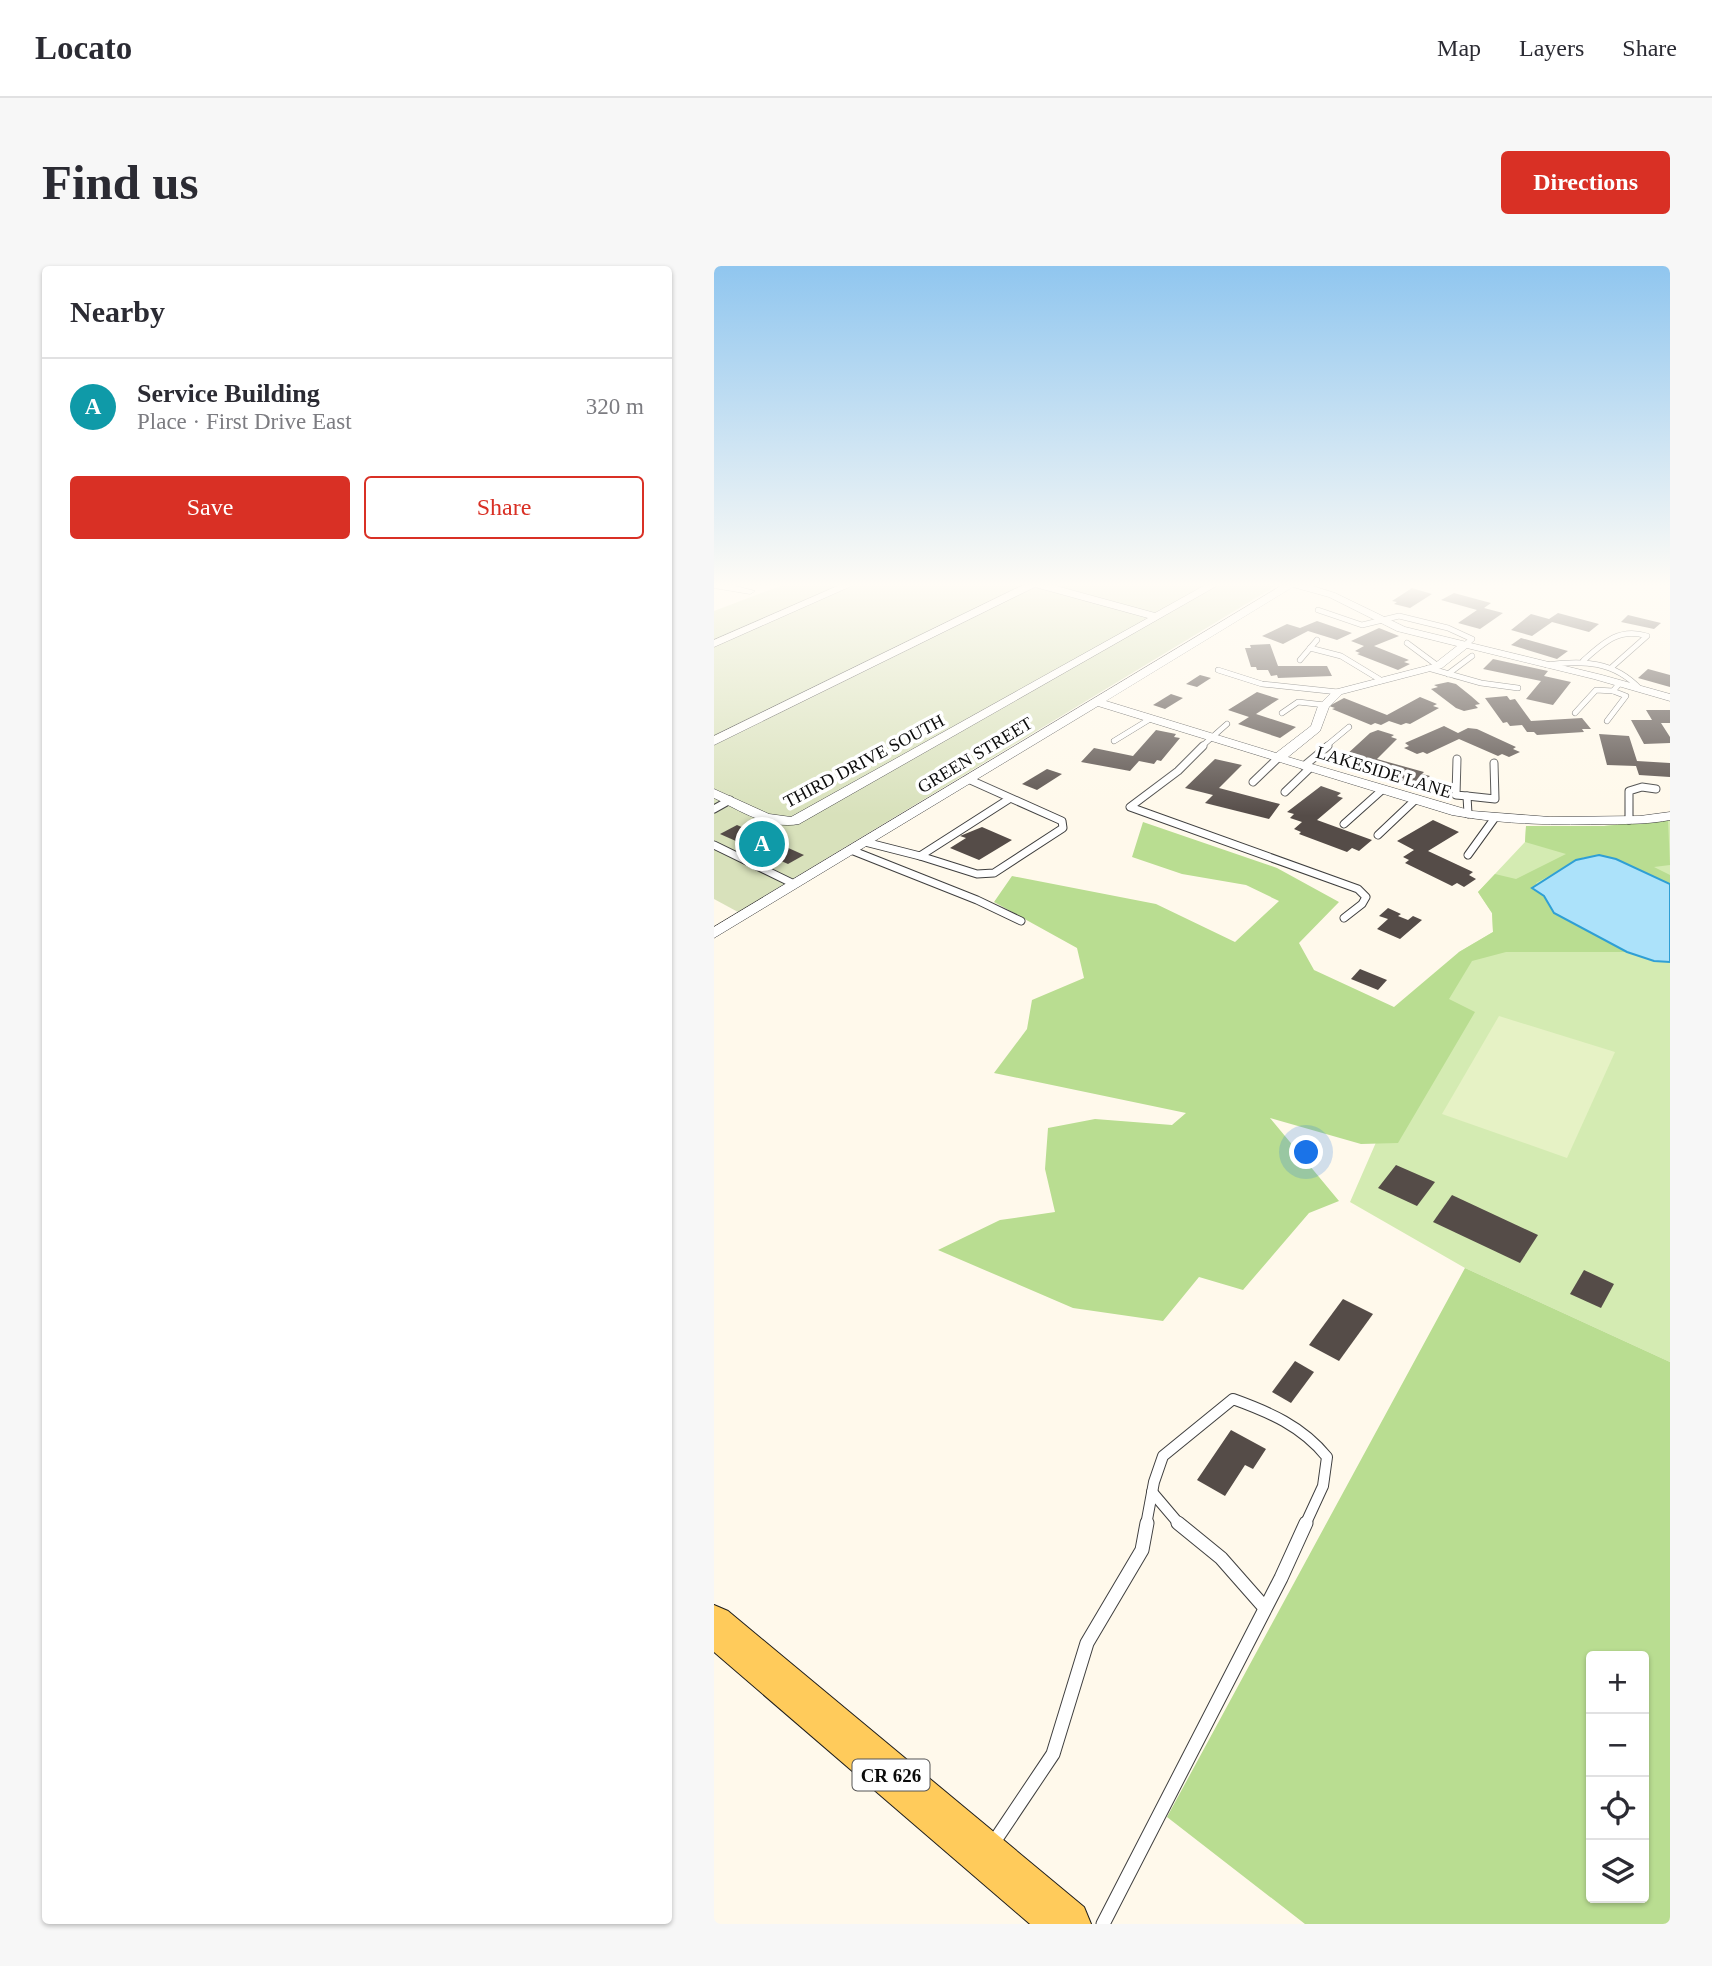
<!DOCTYPE html>
<html lang="en">
<head>
<meta charset="utf-8">
<style>
  body { margin:0; font-family:Georgia,serif; background:#f7f7f7; color:#2b2b33 }
  .controls { position:absolute; right:21px; bottom:21px; display:grid; overflow:hidden; border-radius:7px; box-shadow:0 2px 5px #0004 }
  .controls button { width:63px; height:63px; display:grid; place-items:center; padding:0; border:0; border-bottom:2px solid #e1e1e2; background:#fff; color:#2b2b33; font:35px sans-serif }
  .you { position:absolute; left:593px; top:887px; width:24px; height:24px; margin:-18px; border:5px solid #fff; border-radius:50%; background:#1a73e8; box-shadow:0 0 0 10px #1a73e833 }
  .badge { display:grid; place-items:center; width:46px; height:46px; border-radius:50%; background:#d93025; color:#fff; font-size:23px; font-weight:700 }
  .pin { position:absolute; translate:-50% -50%; border:4px solid #fff; box-shadow:0 2px 7px #0006 }
  .list { margin:0; padding:0; list-style:none }
  h2 { display:flex; justify-content:space-between; align-items:center; height:91px; margin:0; padding:0 28px; font-size:30px }
  h2 small { font-size:23px; font-weight:400; color:#7c7c81 }
  .list li { display:grid; grid-template-columns:46px 1fr auto; gap:21px; align-items:center; box-sizing:border-box; height:98px; padding:0 28px; border-top:2px solid #e1e1e2 }
  .list b { display:block; font-size:26px; white-space:nowrap }
  .list p { margin:0; font-size:23px; white-space:nowrap; color:#7c7c81 }
  .list em { font-size:23px; font-style:normal; color:#7c7c81 }
  .actions { display:flex; gap:14px; padding:21px 28px }
  .actions a { flex:1; padding:16px 0; border:2px solid #d93025; border-radius:7px; text-align:center; font-size:24px; color:#d93025 }
  .actions .main { background:#d93025; color:#fff }
  .icon { flex:none; width:38px; height:38px; fill:none; stroke:currentColor; stroke-width:2; stroke-linecap:round; stroke-linejoin:round }
  .map { position:relative; flex:none; width:956px; height:1658px; overflow:hidden; border-radius:7px }
  header { display:flex; align-items:center; gap:42px; box-sizing:border-box; height:98px; padding:0 35px; background:#fff; border-bottom:2px solid #e1e1e2 }
  header strong { font-size:33px }
  nav { display:flex; gap:38px; margin-inline-start:auto; font-size:24px }
  .intro { display:flex; align-items:center; justify-content:space-between; box-sizing:border-box; height:168px; padding:0 42px }
  h1 { margin:0; font-size:49px }
  .button { padding:18px 32px; border-radius:7px; background:#d93025; color:#fff; font-size:24px; font-weight:700 }
  main { display:flex; gap:42px; padding:0 42px }
  aside { flex:1; background:#fff; border-radius:7px; box-shadow:0 2px 5px #0004 }
  .map>svg:first-child { display:block }
  .green { fill:#d4ebb2 }
  .forest { fill:#b9dd91; fill-rule:evenodd }
  .cemetery { fill:#d8e1bb }
  .pitch { fill:#e6f2c5 }
  .water { fill:#ace2fa; stroke:#2f9fd5; stroke-width:2 }
  .building { fill:#554c48 }
  .lines { fill:none; stroke-linecap:round; stroke-linejoin:round }
  .service-far3-casing { stroke:#3f3f3f; stroke-width:6 }
  .service-far2-casing { stroke:#3f3f3f; stroke-width:9 }
  .service-far1-casing { stroke:#3f3f3f; stroke-width:12 }
  .service-casing { stroke:#3f3f3f; stroke-width:15 }
  .minor-casing { stroke:#3f3f3f; stroke-width:1 }
  .primary-casing { stroke:#1d1d1d; stroke-width:2 }
  .service-far3 { stroke:#fff; stroke-width:5 }
  .service-far2 { stroke:#fff; stroke-width:7 }
  .service-far1 { stroke:#fff; stroke-width:10 }
  .service { stroke:#fff; stroke-width:13 }
  .minor { fill:#fff; fill-rule:evenodd }
  .primary { fill:#ffcb5b; fill-rule:evenodd }
  .labels { text-anchor:middle; stroke-width:7; stroke-linejoin:round; paint-order:stroke }
  .far-street-label { font-size:18px; fill:#0c0c0c; stroke:#fff }
  .shield { fill:#fff; stroke:#555; stroke-width:2 }
  .shield-label { font-size:19px; font-weight:bold; fill:#0c0c0c }
</style>
</head>
<body>
<header>
<strong>Locato</strong>
<nav><a>Map</a><a>Layers</a><a>Share</a></nav>
</header>
<div class="intro"><h1>Find us</h1><a class="button">Directions</a></div>
<main>
<aside>
<h2>Nearby<small></small></h2>
<ul class="list">
<li><span class="badge" style="background:#0f9aa8">A</span><div><b>Service Building</b><p>Place · First Drive East</p></div><em>320 m</em></li>
</ul>
<div class="actions"><a class="main">Save</a><a>Share</a></div>
</aside>
<div class="map">
<svg width="956" height="1658" viewBox="0 0 956 1658">
  <rect width="100%" height="100%" fill="#fff9eb"/>
  <path class="green" d="M956 554V1096L751 1002 636 936 745 686 779 666 778 647 764 626 811 576 812 560H890Z"/>
  <g class="forest">
    <path d="M954 554 956 599 940 601 956 609V618L902 593 870 591 822 617 838 645 913 686H792L758 695 735 733 761 746 684 877 647 878 556 852 625 935 595 947 529 1024 485 1011 449 1055 359 1042 224 984 286 954 341 946 331 903 334 862 381 853 458 859 472 847 280 807 313 763 318 734 370 712 363 682 280 636 298 610 442 638 521 676 565 635 532 619 468 608 418 591 429 556 563 602 625 636 585 677 600 704 680 741 745 686 779 666 778 647 764 626 781 608 802 613 852 588 811 576 812 560H890Z"/>
    <path d="M751 1002 956 1096V1658H591L453 1551ZM930 1390V1632H877V1390Z"/>
  </g>
  <path class="cemetery" d="M71 318H565L24 646 0 633V345Z"/>
  <path class="pitch" d="M785 750 901 786 853 892 728 848Z"/>
  <path class="water" d="M885 589 902 593 956 618V696L940 695 913 686 840 647 830 630 818 622 862 594Z"/>
  <g class="building">
    <path d="M698 322 718 328 696 342 680 338 683 336 678 335Z"/>
    <path d="M740 327 777 337 770 342 789 347 766 363 744 357 763 344 727 334Z"/>
    <path d="M844 347 885 358 875 366 838 356 818 370 797 364 817 348 835 353Z"/>
    <path d="M914 349 947 357 940 363 907 356Z"/>
    <path d="M603 355 638 367 623 374 594 365 569 378 548 370 573 358 586 362Z"/>
    <path d="M665 362 685 370 660 380 695 394 690 396 696 398 684 404 643 388 646 387 641 385 650 380 637 375Z"/>
    <path d="M807 372 854 385 843 393 797 379Z"/>
    <path d="M556 378 564 400H613L618 410 564 412 563 409 557 410 554 404H543L542 401H537L531 382H537L536 379Z"/>
    <path d="M779 393 834 405 830 410 857 416 839 439 812 433 827 415 769 403Z"/>
    <path d="M934 403 956 409V421L924 412Z"/>
    <path d="M486 409 497 412 483 421 472 418Z"/>
    <path d="M734 416 742 418 757 430 766 438 761 439 764 442 750 445 742 442 717 423 724 421 720 419Z"/>
    <path d="M543 426 565 433 542 448 582 461 566 472 524 458 535 451 514 444Z"/>
    <path d="M457 428 469 432 451 443 439 439Z"/>
    <path d="M793 430 796 434 801 433 817 455 868 452 877 463H868L870 466 823 469 820 466H813L808 459 796 460 793 456 789 457 771 432Z"/>
    <path d="M706 431 723 438 719 440 725 442 696 458 692 457 687 459 675 455 667 459 661 457 657 459 618 443 621 442 615 440 630 432 673 449Z"/>
    <path d="M932 444H956V457H947L956 471V477L930 478 917 454H938Z"/>
    <path d="M730 460 744 467 754 462 763 463 802 481 799 483 806 486 795 491 788 488 784 490 745 473 713 488 709 486 703 488 690 482 695 480 691 477Z"/>
    <path d="M442 464 462 468 460 471 466 472 447 495 443 494 440 498 425 495 416 505 367 496 380 482 419 490Z"/>
    <path d="M664 464 680 469 677 471 683 473 663 493 710 506 708 508 716 510 709 518 702 516 699 519 650 506 653 504 645 502 651 496 631 490 656 467Z"/>
    <path d="M885 468 915 470 923 495 956 497V511L925 509 922 500 893 499Z"/>
    <path d="M501 493 528 499 505 522 566 538 555 553 491 537 499 529 471 522Z"/>
    <path d="M333 503 348 508 323 524 308 518Z"/>
    <path d="M607 520 627 527 623 530 629 532 603 554 658 574 645 585 638 582 633 586 585 568 587 566 580 563 588 556 576 552 580 548 573 546Z"/>
    <path d="M719 554 745 566 714 585 759 606 755 609 762 613 750 621 743 617 738 620 691 597 695 594 689 591 700 584 683 575Z"/>
    <path d="M23 559 90 589 74 598 6 568Z"/>
    <path d="M268 561 298 574 265 594 236 582 252 572 246 570Z"/>
    <path d="M674 642 687 648 684 650 694 654 699 650 708 654 686 673 663 663 674 653 665 650Z"/>
    <path d="M646 703 673 714 664 724 637 713Z"/>
    <path d="M682 899 721 916 703 940 664 922Z"/>
    <path d="M738 929 824 969 806 997 719 956Z"/>
    <path d="M870 1004 900 1018 887 1042 856 1028Z"/>
    <path d="M629 1033 659 1048 625 1095 595 1079Z"/>
    <path d="M581 1095 600 1106 577 1137 558 1126Z"/>
    <path d="M517 1164 552 1183 539 1203 531 1199 511 1230 483 1214Z"/>
  </g>
  <g class="lines">
    <g class="service-far3-casing">
      <g id="service-far3">
        <path d="M604 344 648 359 685 350 734 362 758 373 752 378"/>
        <path d="M693 377 724 400"/>
        <path d="M596 382 627 390 665 413"/>
        <path d="M586 394 603 374"/>
        <path d="M869 395C889 377 905 361 933 370L898 401"/>
        <path d="M833 399C869 394 900 395 926 423"/>
        <path d="M714 402 767 417 804 422"/>
        <path d="M504 404 548 418 624 426"/>
        <path d="M734 408 758 390"/>
        <path d="M568 447 584 436 611 439"/>
        <path d="M861 447 882 424 899 425"/>
        <path d="M893 455 912 430 899 425 905 418"/>
        <path d="M400 475 436 453"/>
        <path d="M487 481 513 458"/>
        <path d="M611 481 635 461"/>
      </g>
    </g>
    <g class="service-far2-casing">
      <g id="service-far2">
        <path d="M489 480 464 505 416 541 644 623 652 631 648 638 630 652"/>
        <path d="M743 493 742 529 753 530 754 548"/>
        <path d="M590 500 614 480"/>
        <path d="M539 516 564 492"/>
        <path d="M571 526 596 502"/>
        <path d="M753 530 781 533 780 497"/>
        <path d="M0 543 16 534"/>
        <path d="M915 554V525L928 521 942 523"/>
        <path d="M630 558 668 524"/>
        <path d="M664 569 701 534"/>
        <path d="M151 576 206 590 295 533"/>
        <path d="M0 579 80 618"/>
        <path d="M137 584 263 634 307 655"/>
        <path d="M754 589 780 553"/>
        <path d="M206 590 263 608 280 607 349 562 348 555 254 513"/>
      </g>
    </g>
    <g class="service-far1-casing">
      <g id="service-far1">
        <path d="M438 1226 466 1259"/>
        <path d="M432 1259 440 1216 449 1190 519 1133C555 1146 588 1160 613 1191L609 1220 591 1259"/>
      </g>
    </g>
    <g class="service-casing">
      <g id="service">
        <path d="M464 1257 507 1292 551 1342"/>
        <path d="M278 1579 339 1488 373 1377 428 1284 433 1257"/>
        <path d="M389 1658 567 1312 592 1257"/>
      </g>
    </g>
    <g class="minor-casing">
      <g id="minor">
        <path d="M0 318H14L41 325 36 328 0 322Z"/>
        <path d="M128 318H142L0 381V374Z"/>
        <path d="M311 318H335L441 347 493 318H506L85 558C55 564 25 544 0 532V523L55 548 77 551 434 352 321 321 0 479V470Z"/>
        <path d="M570 318H592L621 327 691 361 888 409 956 428V435L880 413 753 382 728 402 628 428 615 441 606 465 574 491 758 545 836 551 926 550 956 546V554C936 558 916 558 896 558 843 559 791 559 738 549L384 440 0 672V661ZM579 321 615 331 683 365 743 380 720 398 620 424 604 440 597 460 562 487 392 435Z"/>
      </g>
    </g>
    <g class="primary-casing">
      <path id="primary" d="M0 1339 14 1345 370 1641 377 1658H316L0 1386Z"/>
    </g>
    <use href="#service-far3" class="service-far3"/>
    <use href="#service-far2" class="service-far2"/>
    <use href="#service-far1" class="service-far1"/>
    <use href="#service" class="service"/>
    <use href="#minor" class="minor"/>
    <use href="#primary" class="primary"/>
  </g>
  <linearGradient id="sky" x2="0" y2="1"><stop stop-color="#90c6ef"/><stop offset="0.58" stop-color="#fffcf6"/><stop offset="1" stop-color="#fffcf6" stop-opacity="0"/></linearGradient>
  <rect width="956" height="550" fill="url(#sky)"/>
  <g class="labels">
    <g class="far-street-label">
      <text transform="translate(261 489) rotate(-31)" y="6">GREEN STREET</text>
      <text transform="translate(150 495) rotate(-28)" y="6">THIRD DRIVE SOUTH</text>
      <text transform="translate(670 506) rotate(17)" y="6">LAKESIDE LANE</text>
    </g>
    <rect class="shield" x="138.5" y="1493.5" width="77" height="31" rx="5"/>
    <g class="shield-label">
      <text x="177" y="1516">CR 626</text>
    </g>
  </g>
</svg>
<div class="controls">
<button>+</button>
<button>−</button>
<button><svg class="icon" aria-label="locate" viewBox="0 0 24 24"><circle cx="12" cy="12" r="6"/><path d="M12 2v4M12 18v4M2 12h4M18 12h4"/></svg></button>
<button><svg class="icon" aria-label="layers" viewBox="0 0 24 24"><path d="M12 4l9 5-9 5-9-5zM3 14l9 5 9-5"/></svg></button>
</div>
<div class="you"></div>
<div class="pin badge" style="left:48px;top:578px;background:#0f9aa8">A</div>
</div>
</main>
</body>
</html>
